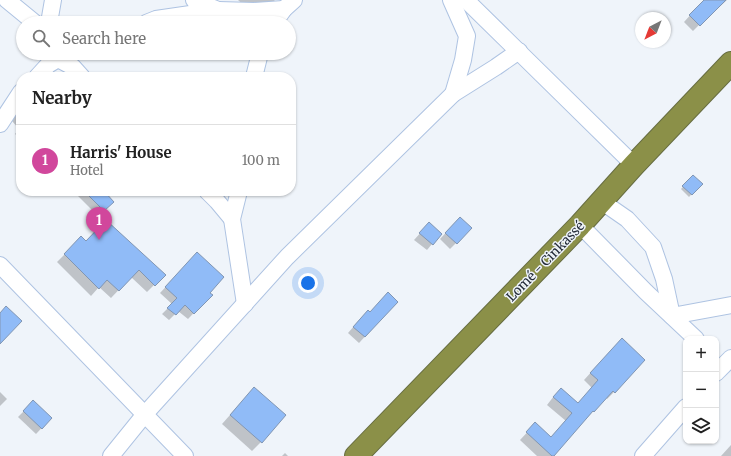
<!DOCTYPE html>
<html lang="en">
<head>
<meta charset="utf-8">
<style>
  body { margin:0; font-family:Merriweather,serif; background:#f6f6f6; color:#222 }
  .controls { position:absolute; right:12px; bottom:12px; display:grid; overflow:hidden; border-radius:8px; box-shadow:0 1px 3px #0004 }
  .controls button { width:36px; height:36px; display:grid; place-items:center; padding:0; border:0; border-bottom:1px solid #e0e0e0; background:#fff; color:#222; font:20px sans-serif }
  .compass { position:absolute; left:635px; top:12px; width:36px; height:36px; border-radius:50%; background:#fff; box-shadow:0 1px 3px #0004; rotate:222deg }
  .you { position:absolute; left:308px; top:283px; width:14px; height:14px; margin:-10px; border:3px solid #fff; border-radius:50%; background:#1a73e8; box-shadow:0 0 0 6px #1a73e833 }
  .badge { display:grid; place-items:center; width:26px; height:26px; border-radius:50%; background:#575b28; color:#fff; font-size:13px; font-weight:700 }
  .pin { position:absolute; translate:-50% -33px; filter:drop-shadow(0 1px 2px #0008) }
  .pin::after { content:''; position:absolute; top:21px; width:14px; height:12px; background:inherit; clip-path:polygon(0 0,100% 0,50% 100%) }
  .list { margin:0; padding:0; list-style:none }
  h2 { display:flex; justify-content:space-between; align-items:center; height:52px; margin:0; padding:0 16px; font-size:17px }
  h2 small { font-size:13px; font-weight:400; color:#767676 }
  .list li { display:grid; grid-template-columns:26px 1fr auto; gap:12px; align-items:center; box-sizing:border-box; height:72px; padding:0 16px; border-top:1px solid #e0e0e0 }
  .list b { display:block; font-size:15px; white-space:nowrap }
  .list p { margin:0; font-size:13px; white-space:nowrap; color:#767676 }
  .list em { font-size:13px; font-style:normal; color:#767676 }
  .icon { flex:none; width:22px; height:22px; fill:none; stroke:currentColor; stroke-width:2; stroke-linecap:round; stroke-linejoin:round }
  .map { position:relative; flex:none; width:731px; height:456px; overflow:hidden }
  .search { position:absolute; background:#fff; box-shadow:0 1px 3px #0004; left:16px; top:16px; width:280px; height:44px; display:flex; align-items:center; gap:10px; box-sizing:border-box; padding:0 14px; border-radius:22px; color:#767676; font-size:15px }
  .panel { position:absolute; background:#fff; box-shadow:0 1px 3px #0004; left:16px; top:72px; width:280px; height:124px; border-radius:16px }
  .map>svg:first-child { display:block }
  .shadow { fill:#0003 }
  .building { fill:#90bbf7; stroke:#8196b3 }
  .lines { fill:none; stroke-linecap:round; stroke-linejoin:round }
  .minor-casing { stroke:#aec3e2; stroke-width:18 }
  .highway-casing { stroke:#676d42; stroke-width:24 }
  .minor { stroke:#fff; stroke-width:16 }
  .highway { stroke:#8b9048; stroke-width:22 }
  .labels { text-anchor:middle; stroke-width:3; stroke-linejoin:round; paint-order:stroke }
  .street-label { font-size:13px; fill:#242c38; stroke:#eff4fa }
</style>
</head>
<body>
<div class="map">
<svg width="731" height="456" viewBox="0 0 731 456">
  <rect width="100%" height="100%" fill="#eff4fa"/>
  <g class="shadow">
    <path d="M238 0H275L267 8 249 10Z"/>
    <path d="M704 0H727L715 11 714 10 693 31 684 22Z"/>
    <path d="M57 72 62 77H52Z"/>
    <path d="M21 108V139L15 134 19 129 12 121Z"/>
    <path d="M693 176 701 184 689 197 681 189Z"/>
    <path d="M75 191H103L113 202 98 216 74 192Z"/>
    <path d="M454 224 456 243 450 249 440 239Z"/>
    <path d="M423 230 432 244 427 250 414 240Z"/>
    <path d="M86 243 164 275 147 292 131 277 111 298 99 287 91 296 57 262 74 245Z"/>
    <path d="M192 259 209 293 211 295 188 319 178 311 169 320 162 314 172 304 160 293Z"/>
    <path d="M397 302 359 343 348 333 362 317Z"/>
    <path d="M615 346 614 392 607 399 606 397 552 456H537L520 440 535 424 551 438 566 421 547 405 554 396 578 404 592 388 584 380Z"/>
    <path d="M0 392 7 399 0 406Z"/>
    <path d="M246 397 261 442 252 451 222 424Z"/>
    <path d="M33 402 51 418 36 434 18 417Z"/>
    <path d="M731 445V456H721Z"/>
    <path d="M285 453 288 456H282Z"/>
  </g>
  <g class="building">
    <path d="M704 0H726L700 26 689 15Z"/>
    <path d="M693 175 703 184 692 195 682 186Z"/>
    <path d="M84 191H104L114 202 104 211Z"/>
    <path d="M460 217 472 228 457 244 445 233Z"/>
    <path d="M106 220 166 275 155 286 139 270 119 291 107 280 99 289 64 254 81 236 86 241Z"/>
    <path d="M429 222 442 234 433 245 419 233Z"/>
    <path d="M197 252 224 277 210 293 213 295 194 314 185 305 176 315 167 308 177 298 165 287Z"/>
    <path d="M388 292 398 302 365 337 353 327 368 310 370 312Z"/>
    <path d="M6 306 22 321 0 344V313Z"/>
    <path d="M622 338 645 360 615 393 613 391 594 412 593 411 554 456H552L526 432 535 422 551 437 572 413 553 397 561 388 578 403 598 380 590 373Z"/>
    <path d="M254 387 286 415 262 443 230 415Z"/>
    <path d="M33 400 52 418 42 429 23 411Z"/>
  </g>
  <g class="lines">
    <g class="minor-casing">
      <g id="minor">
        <path d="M7 0 35 23"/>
        <path d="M194 0 218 10"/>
        <path d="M451 0 467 36 463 60 453 94"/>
        <path d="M466 0 634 165"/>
        <path d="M49 23 53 0"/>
        <path d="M146 23 156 19 218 10 254 11 284 9"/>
        <path d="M274 23 284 9 294 0"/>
        <path d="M37 77 48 65 58 59 73 67 82 77"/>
        <path d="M254 77 260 53"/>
        <path d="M0 124 21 92"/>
        <path d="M207 191 217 201 232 219"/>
        <path d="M239 191 232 219 245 304"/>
        <path d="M601 201 627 219 653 247 664 279 672 316 731 305"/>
        <path d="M580 225 646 292 696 339"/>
        <path d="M0 265 185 456"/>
        <path d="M716 373 731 358"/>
        <path d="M111 456 145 414 287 257 453 94 496 67 519 51"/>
        <path d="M643 456 686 407"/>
      </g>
    </g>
    <g class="highway-casing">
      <path id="highway" d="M356 456 580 225 634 165 731 63"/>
    </g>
    <use href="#minor" class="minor"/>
    <use href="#highway" class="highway"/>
  </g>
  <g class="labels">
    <g class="street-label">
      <text transform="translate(545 261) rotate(-46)" y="5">Lomé - Cinkassé</text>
    </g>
  </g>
</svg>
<div class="controls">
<button>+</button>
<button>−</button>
<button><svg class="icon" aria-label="layers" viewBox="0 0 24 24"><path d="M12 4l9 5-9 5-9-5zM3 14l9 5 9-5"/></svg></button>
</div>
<svg class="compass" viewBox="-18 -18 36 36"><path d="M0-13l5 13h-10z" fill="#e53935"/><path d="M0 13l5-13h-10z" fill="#767676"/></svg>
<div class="you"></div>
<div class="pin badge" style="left:99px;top:240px;background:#d1479c">1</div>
<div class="search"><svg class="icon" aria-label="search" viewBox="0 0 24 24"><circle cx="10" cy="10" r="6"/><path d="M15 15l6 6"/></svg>Search here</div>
<section class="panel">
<h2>Nearby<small></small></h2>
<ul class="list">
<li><span class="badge" style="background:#d1479c">1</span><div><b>Harris' House</b><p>Hotel</p></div><em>100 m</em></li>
</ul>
</section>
</div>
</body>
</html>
